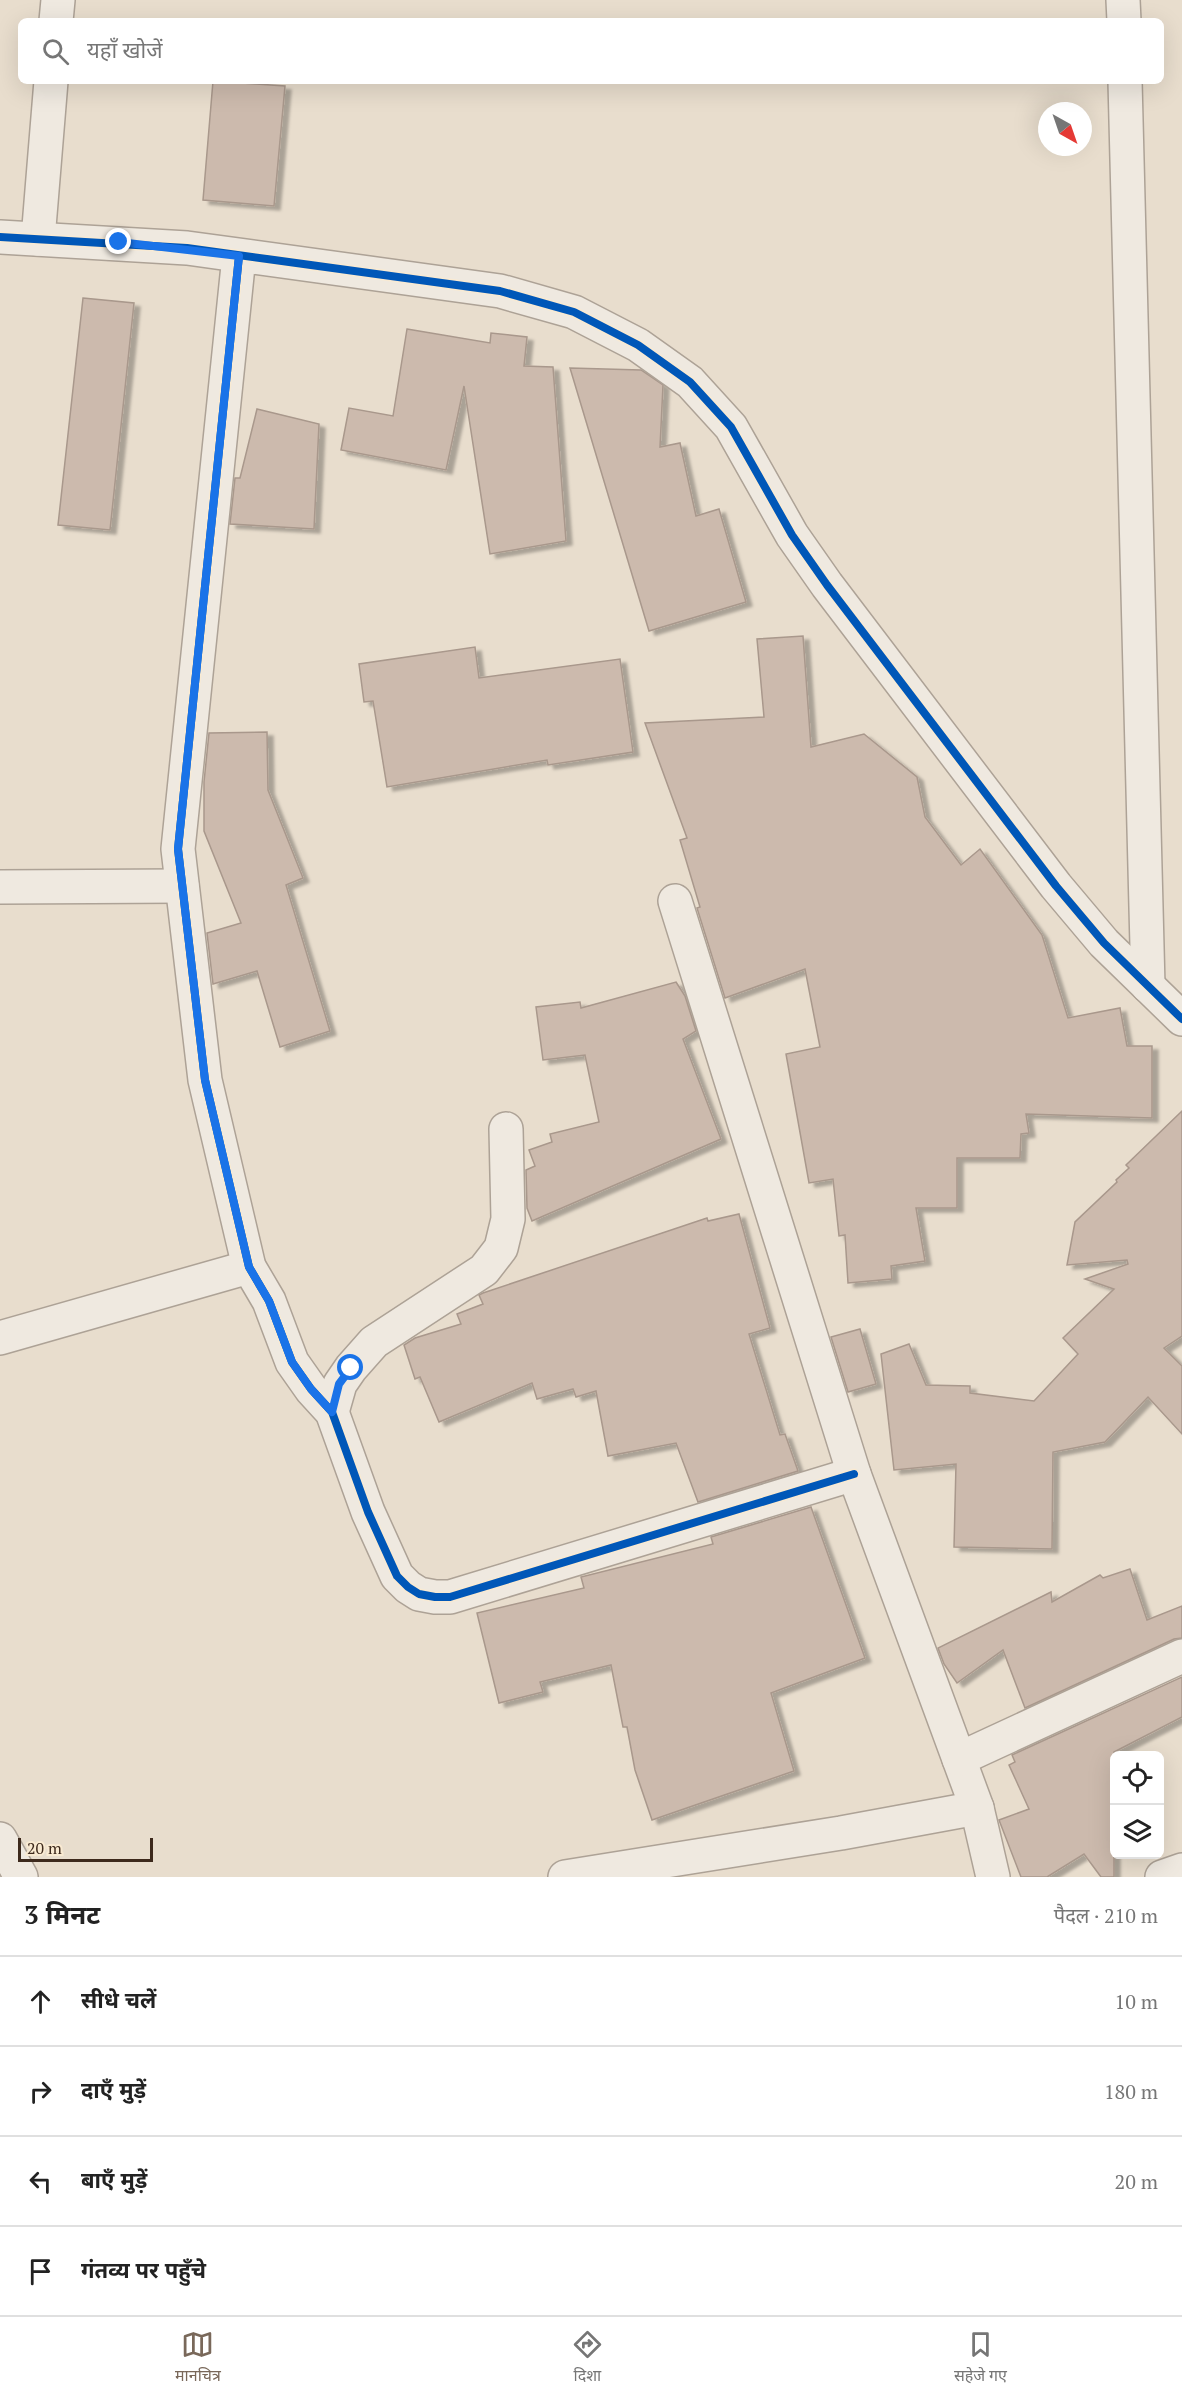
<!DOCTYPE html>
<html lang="hi">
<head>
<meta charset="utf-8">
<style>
  body { margin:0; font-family:"PT Serif","Noto Sans Devanagari",serif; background:#f2f2f2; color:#222 }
  .controls { position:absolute; right:18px; bottom:18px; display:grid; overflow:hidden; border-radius:9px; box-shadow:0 6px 24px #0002 }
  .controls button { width:54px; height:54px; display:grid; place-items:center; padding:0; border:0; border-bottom:2px solid #e0e0e0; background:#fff; color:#222; font:30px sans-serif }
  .compass { position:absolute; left:1038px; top:102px; width:54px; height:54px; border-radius:50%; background:#fff; box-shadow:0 6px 24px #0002; rotate:140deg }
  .scale { position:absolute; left:18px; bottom:15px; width:135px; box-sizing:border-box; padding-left:6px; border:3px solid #3d291c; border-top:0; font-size:16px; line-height:21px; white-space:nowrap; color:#3d291c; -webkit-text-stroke:4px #f9ead2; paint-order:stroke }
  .stop { position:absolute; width:18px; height:18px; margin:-14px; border:4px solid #1a73e8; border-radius:50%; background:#fff }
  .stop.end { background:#1a73e8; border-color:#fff; box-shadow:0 2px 6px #0008 }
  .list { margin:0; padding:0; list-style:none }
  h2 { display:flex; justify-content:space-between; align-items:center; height:78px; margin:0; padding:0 24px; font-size:26px }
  h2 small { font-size:20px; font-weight:400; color:#767676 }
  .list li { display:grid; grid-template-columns:39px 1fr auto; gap:18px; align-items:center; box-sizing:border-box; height:90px; padding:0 24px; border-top:2px solid #e0e0e0 }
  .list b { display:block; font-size:22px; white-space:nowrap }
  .list em { font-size:20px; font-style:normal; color:#767676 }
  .icon { flex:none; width:33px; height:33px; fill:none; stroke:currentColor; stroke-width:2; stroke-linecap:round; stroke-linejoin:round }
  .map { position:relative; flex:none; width:1182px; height:1877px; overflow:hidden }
  .search { position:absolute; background:#fff; box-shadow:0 6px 24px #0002; left:18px; right:18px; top:18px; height:66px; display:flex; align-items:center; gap:15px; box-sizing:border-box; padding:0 21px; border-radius:9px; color:#767676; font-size:22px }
  .sheet { height:438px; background:#fff }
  nav { display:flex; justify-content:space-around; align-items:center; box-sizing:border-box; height:84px; border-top:2px solid #e0e0e0; background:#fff; font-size:16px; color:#767676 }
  nav a { display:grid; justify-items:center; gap:3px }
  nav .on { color:#79685a }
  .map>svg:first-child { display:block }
  .building { fill:#ccbaad; stroke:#a9988c; stroke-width:1.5; filter:url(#shadow) }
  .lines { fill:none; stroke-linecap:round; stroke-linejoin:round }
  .minor-casing { stroke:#ada296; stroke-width:36 }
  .minor { stroke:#efe9e0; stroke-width:33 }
  .cycleway-casing { stroke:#f9ead2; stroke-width:11 }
  .cycleway { stroke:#0057b8; stroke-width:8 }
  .route { stroke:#1a73e8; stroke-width:8 }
</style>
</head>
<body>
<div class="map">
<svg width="1182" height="1877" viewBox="0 0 1182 1877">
  <defs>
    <filter id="shadow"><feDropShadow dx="6" dy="4" stdDeviation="1.5" flood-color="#0004"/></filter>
  </defs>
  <rect width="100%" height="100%" fill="#e8ddcd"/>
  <g class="building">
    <path d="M213 81 285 86 274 206 203 200Z"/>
    <path d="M83 298 134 303 110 530 58 525Z"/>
    <path d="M407 329 490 343 491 333 527 337 524 366 553 367 566 541 490 554 464 386 446 470 341 450 349 408 393 416Z"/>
    <path d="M570 368 641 370 663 385 660 447 680 443 696 516 719 509 746 602 649 631Z"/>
    <path d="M257 409 319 424 314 529 230 524 235 478H240Z"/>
    <path d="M803 636 811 747 864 734 917 777 925 817 961 865 980 849 1042 935 1068 1018 1120 1008 1127 1046H1152V1118L1026 1114 1029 1133 1021 1134 1020 1158H957V1208H916L925 1261 891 1266 892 1279 848 1283 845 1235 839 1236 833 1179 809 1183 786 1054 820 1047 805 969 725 998 697 908 700 907 680 840 687 838 645 723 764 717 757 639Z"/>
    <path d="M475 647 479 678 620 659 633 752 548 765 547 760 387 787 373 701 364 702 359 664Z"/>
    <path d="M267 732 268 790 303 878 286 885 330 1031 280 1047 257 971 213 984 207 933 241 923 204 831V782L209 733Z"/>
    <path d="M676 982 685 996 696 1031 683 1039 721 1139 532 1221 527 1208 526 1170 535 1166 529 1150 552 1142 550 1134 599 1122 585 1055 543 1060 536 1007 580 1002 581 1008Z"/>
    <path d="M1182 1111V1336L1164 1348 1182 1366V1434L1148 1397 1105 1442 1053 1452 1052 1549 954 1547 956 1464 894 1470 881 1354 909 1344 926 1385 970 1386V1393L1034 1401 1078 1354 1063 1338 1114 1289 1085 1279 1128 1264 1127 1260 1067 1265 1075 1222 1117 1182 1116 1180 1129 1168 1126 1165Z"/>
    <path d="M739 1214 770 1328 749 1334 780 1435 785 1434 798 1471 698 1502 676 1443 608 1456 596 1391 576 1397 573 1389 537 1399 532 1383 439 1422 420 1377 415 1379 404 1345 415 1338 461 1324 457 1314 483 1304 479 1295 483 1293 707 1218 708 1221Z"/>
    <path d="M860 1329 876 1384 848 1392 831 1337Z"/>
    <path d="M811 1507 865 1658 771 1693 794 1771 652 1820 635 1770 627 1727H623L611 1665 540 1682 543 1692 499 1703 477 1613 584 1588 581 1577 713 1544 711 1537Z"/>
    <path d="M1130 1569 1147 1620 1182 1606V1638L1174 1639 1025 1708 1003 1650 957 1683 944 1664 938 1648 1051 1592 1052 1602 1100 1575 1103 1578Z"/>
    <path d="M1182 1677V1717L1114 1752V1877H1101L1084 1854 1047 1877H1021L999 1820 1029 1809 1009 1765 1015 1762 1012 1755Z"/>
  </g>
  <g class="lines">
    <g class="minor-casing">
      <g id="minor">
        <path d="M1123 0 1124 21"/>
        <path d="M56 21 58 0"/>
        <path d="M1125 81 1148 986"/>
        <path d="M0 237 187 248 500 291 574 312 638 345 690 382 731 427 792 535 827 585 1056 886 1104 943 1182 1019"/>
        <path d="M38 239 51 81"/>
        <path d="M239 256 178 849 205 1080 249 1267 269 1301 292 1362 311 1389 332 1412 368 1512 397 1576 408 1587 419 1594 435 1597H450L854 1474"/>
        <path d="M0 887 182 886"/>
        <path d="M675 901 854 1474 977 1808 993 1877"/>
        <path d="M0 1338 249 1267"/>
        <path d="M332 1412 340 1384 351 1368 374 1342 484 1270 501 1248 508 1219 506 1129"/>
        <path d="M959 1759 1182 1656"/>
        <path d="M0 1839 21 1877"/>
        <path d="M565 1877 841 1833 977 1808"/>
        <path d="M1162 1877 1182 1870"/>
      </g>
    </g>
    <use href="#minor" class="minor"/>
    <g class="cycleway-casing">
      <g id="cycleway">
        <path d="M0 237 187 248 500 291 574 312 638 345 690 382 731 427 792 535 827 585 1056 886 1104 943 1182 1019"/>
        <path d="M239 256 178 849 205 1080 249 1267 269 1301 292 1362 311 1389 332 1412 368 1512 397 1576 408 1587 419 1594 435 1597H450L854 1474"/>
      </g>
    </g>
    <use href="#cycleway" class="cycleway"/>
  </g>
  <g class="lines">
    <path class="route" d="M119 242 239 256 178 849 205 1080 249 1267 269 1301 292 1362 311 1389 332 1412 339 1384 351 1368"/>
  </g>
</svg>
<div class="controls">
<button><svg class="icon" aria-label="locate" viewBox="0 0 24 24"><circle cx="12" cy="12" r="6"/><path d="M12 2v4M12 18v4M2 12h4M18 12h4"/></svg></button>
<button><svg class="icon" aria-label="layers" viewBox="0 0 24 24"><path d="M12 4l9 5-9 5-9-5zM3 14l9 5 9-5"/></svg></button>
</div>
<svg class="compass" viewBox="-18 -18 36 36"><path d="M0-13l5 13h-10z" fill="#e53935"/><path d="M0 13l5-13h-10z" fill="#767676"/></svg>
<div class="scale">20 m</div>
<div class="stop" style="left:351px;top:1368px"></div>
<div class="stop end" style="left:119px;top:242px"></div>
<div class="search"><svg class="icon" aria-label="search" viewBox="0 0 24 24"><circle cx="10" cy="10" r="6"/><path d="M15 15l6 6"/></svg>यहाँ खोजें</div>
</div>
<section class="sheet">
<h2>3 मिनट<small>पैदल · 210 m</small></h2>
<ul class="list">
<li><svg class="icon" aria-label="ahead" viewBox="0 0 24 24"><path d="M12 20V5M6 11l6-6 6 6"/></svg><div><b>सीधे चलें</b></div><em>10 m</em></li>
<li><svg class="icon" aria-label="right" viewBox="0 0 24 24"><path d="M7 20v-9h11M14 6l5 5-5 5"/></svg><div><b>दाएँ मुड़ें</b></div><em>180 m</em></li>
<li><svg class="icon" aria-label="left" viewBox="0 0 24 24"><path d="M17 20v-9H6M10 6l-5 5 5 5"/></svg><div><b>बाएँ मुड़ें</b></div><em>20 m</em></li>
<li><svg class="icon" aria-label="arrive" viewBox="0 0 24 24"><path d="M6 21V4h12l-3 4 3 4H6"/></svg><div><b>गंतव्य पर पहुँचे</b></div></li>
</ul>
</section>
<nav>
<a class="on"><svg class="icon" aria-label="map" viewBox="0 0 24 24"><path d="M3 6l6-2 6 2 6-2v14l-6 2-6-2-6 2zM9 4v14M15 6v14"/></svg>मानचित्र</a>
<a><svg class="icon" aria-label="directions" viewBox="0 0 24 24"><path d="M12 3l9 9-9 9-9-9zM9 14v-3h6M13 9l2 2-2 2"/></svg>दिशा</a>
<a><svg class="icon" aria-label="saved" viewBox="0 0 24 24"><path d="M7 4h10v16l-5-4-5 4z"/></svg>सहेजे गए</a>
</nav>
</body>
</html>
